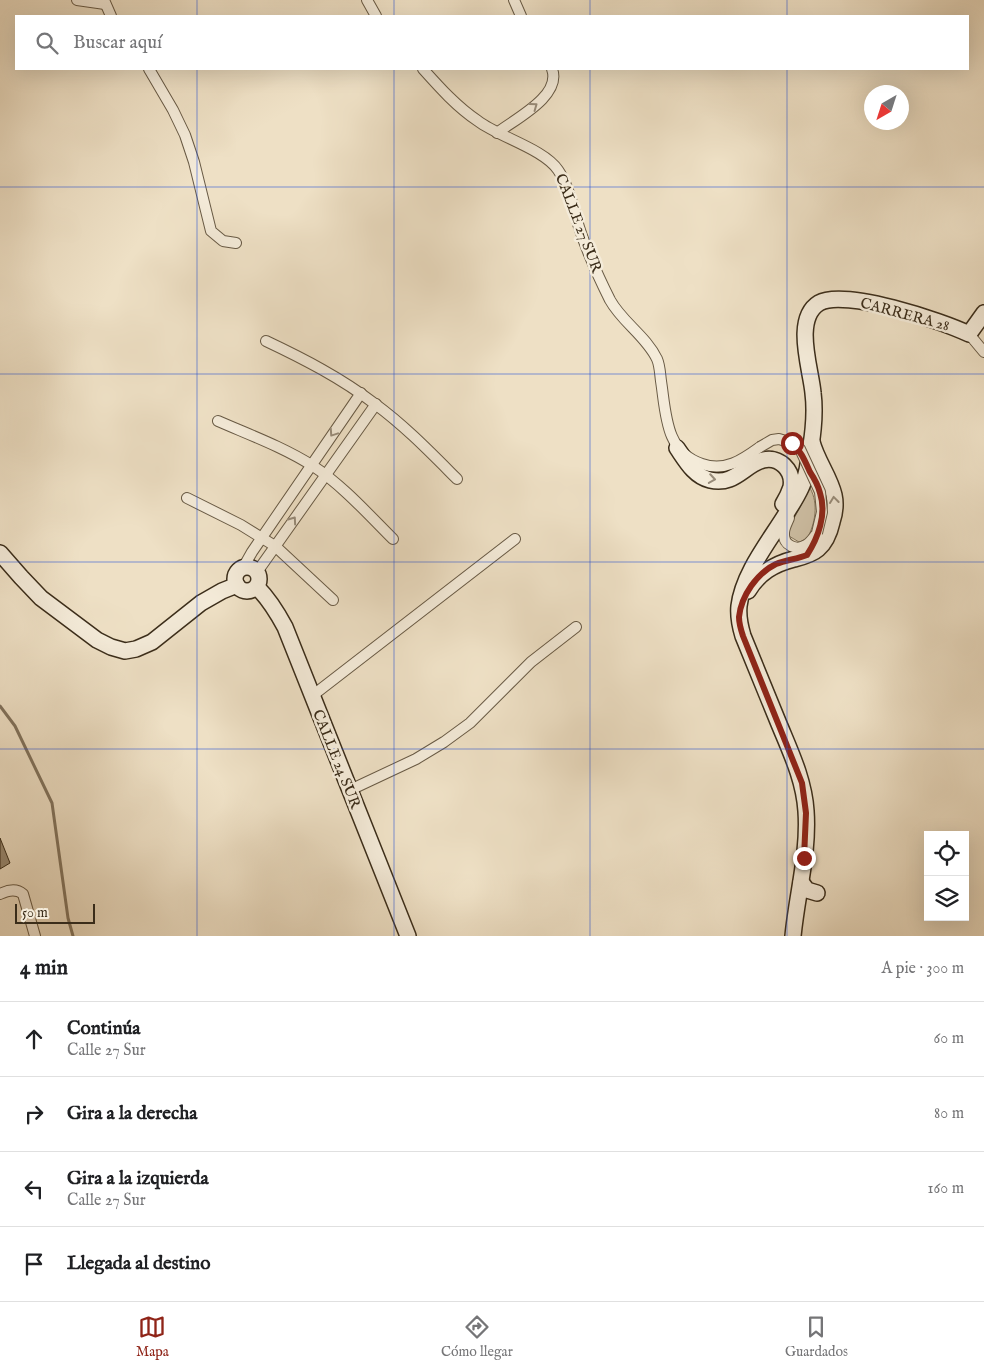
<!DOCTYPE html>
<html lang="es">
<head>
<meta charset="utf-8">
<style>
  body { margin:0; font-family:"IM FELL English",serif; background:#f2f2f2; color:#202124 }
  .controls { position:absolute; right:15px; bottom:15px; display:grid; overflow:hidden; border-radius:0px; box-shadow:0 5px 20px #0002 }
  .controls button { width:45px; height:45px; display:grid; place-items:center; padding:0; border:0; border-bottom:1px solid #e0e0e0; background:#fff; color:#202124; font:25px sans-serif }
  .compass { position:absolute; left:864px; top:85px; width:45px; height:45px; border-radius:50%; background:#fff; box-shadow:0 5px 20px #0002; rotate:219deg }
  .scale { position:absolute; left:15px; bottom:12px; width:80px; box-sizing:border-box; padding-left:5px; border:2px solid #3b2d1a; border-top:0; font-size:14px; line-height:18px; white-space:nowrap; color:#3b2d1a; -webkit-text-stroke:4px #f4ebd9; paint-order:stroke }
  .stop { position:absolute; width:15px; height:15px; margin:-11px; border:4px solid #8f2418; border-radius:50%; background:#fff }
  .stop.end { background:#8f2418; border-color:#fff; box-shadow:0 1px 5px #0008 }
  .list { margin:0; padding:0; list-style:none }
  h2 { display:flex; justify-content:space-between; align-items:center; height:65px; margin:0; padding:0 20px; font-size:21px }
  h2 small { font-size:16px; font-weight:400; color:#757577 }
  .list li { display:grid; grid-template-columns:32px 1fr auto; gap:15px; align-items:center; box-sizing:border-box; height:75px; padding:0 20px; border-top:1px solid #e0e0e0 }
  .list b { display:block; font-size:19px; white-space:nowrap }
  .list p { margin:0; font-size:16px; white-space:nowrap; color:#757577 }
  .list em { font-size:16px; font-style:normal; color:#757577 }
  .icon { flex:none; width:28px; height:28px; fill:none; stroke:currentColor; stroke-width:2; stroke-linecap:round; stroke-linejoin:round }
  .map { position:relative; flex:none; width:984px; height:936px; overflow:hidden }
  .search { position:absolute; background:#fff; box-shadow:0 5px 20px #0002; left:15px; right:15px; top:15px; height:55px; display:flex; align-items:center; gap:12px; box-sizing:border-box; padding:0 18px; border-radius:0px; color:#757577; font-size:19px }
  .sheet { height:365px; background:#fff }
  nav { display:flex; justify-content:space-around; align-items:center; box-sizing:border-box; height:70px; border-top:1px solid #e0e0e0; background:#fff; font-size:14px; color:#757577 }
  nav a { display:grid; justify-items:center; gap:2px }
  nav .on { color:#8f2418 }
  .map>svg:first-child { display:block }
  .green { fill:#d0c2a8; stroke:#867861 }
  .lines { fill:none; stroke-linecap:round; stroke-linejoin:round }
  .stream { stroke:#82745e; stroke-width:3 }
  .building { fill:#988a73; stroke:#3b2d1a }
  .street-casing { stroke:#685a45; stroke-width:12 }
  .secondary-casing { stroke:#3b2d1a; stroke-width:18 }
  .street { stroke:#f4ebd9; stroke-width:10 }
  .secondary { stroke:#f4ebd9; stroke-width:15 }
  .street-bridge-casing { stroke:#685a45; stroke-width:12; stroke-linecap:butt }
  .street-bridge { stroke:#f4ebd9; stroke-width:10 }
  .oneway { stroke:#988c7a }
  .route { stroke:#8f2418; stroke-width:6 }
  .grid { fill:none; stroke:#1d4ed8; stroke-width:1; stroke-opacity:0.55 }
  .labels { text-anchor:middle; stroke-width:5; stroke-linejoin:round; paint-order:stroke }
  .street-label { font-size:15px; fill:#3b2d1a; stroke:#f4ebd9 }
</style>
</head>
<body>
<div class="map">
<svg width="984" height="936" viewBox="0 0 984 936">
  <rect width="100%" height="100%" fill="#eee0c5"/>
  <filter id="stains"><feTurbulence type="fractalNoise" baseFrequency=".004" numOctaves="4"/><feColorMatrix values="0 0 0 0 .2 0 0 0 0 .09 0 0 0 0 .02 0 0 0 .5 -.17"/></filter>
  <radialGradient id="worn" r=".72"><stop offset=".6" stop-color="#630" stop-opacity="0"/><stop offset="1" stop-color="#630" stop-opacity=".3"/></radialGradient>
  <path class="green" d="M810 488C819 504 815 524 807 539L799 542 789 536V528Z"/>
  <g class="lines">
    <path class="stream" d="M0 706 15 726 52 803 68 918 73 936"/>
  </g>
  <path class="building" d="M0 838 10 863 0 869Z"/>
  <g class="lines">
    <g class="street-casing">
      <g id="street">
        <path d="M77 0 105 4"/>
        <path d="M104 0 111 16"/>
        <path d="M367 0 376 16"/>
        <path d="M514 0 521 16"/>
        <path d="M149 69 173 110 185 135 194 162 211 231 223 241 236 243"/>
        <path d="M423 69C440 88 457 107 478 121 499 137 544 149 558 170 569 186 573 208 579 227 587 252 598 276 610 300 622 322 646 336 657 359 660 366 660 374 661 381 666 413 665 452 702 464 725 472 742 460 760 447"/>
        <path d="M497 133C515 119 562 96 552 69"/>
        <path d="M969 334 984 352"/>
        <path d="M266 341C304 359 341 378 375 404 405 426 431 453 457 479"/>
        <path d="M218 421C250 435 283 447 313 466 342 485 368 514 393 539"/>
        <path d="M187 498 241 525 275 546 333 600"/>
        <path d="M789 518C787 523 784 528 784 533 783 546 797 551 806 545 811 542 814 537 817 533"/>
        <path d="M243 568 252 552 361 393"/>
        <path d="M257 572 376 404"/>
        <path d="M312 696 515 539"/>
        <path d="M350 790 416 759 444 742 470 723 531 662 576 627"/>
        <path d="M0 894C8 890 16 888 23 894L35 936"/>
      </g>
    </g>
    <g class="secondary-casing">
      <g id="secondary">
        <path d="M677 448C686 461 694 476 710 480 735 486 744 465 763 460 779 456 794 470 791 487 789 493 786 499 783 504"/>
        <path d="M0 553 21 577 41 598 97 640 111 647 125 651 136 649 152 642 201 603 222 591 237 585"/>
        <circle cx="247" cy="579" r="12"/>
        <path d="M257 587C269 599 277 612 285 627L408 936"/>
        <path d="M748 591C759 573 774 564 794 559 802 557 811 555 818 549 826 542 830 531 832 522 835 513 836 504 834 495 830 477 817 461 812 442"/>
        <path d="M801 882 807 890 817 893"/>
        <path d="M793 936C797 894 809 853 806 811 804 780 791 753 779 724 767 695 755 666 743 636 740 626 738 616 739 606 743 572 772 538 789 509 798 495 806 481 808 464 812 441 816 416 813 393 811 369 793 319 819 303 844 288 942 321 969 334L984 313"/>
      </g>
    </g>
    <use href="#street" class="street"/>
    <use href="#secondary" class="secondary"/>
    <g class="street-bridge-casing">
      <path id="street-bridge" d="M760 447 772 440 779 439 792 443 800 449 820 492 822 512 817 533"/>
    </g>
    <use href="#street-bridge" class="street-bridge"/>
  </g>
  <defs><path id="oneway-chevron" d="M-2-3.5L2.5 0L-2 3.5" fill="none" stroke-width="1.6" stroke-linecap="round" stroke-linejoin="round" transform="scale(1.25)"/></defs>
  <g class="oneway">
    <use href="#oneway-chevron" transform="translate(534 106) rotate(-36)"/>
    <use href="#oneway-chevron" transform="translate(333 433) rotate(124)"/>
    <use href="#oneway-chevron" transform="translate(712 479) rotate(9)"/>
    <use href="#oneway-chevron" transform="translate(834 500) rotate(-97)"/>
    <use href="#oneway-chevron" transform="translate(293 520) rotate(-55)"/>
  </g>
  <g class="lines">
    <path class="route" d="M792 443C801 451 805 461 810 472 814 478 818 485 820 493 827 514 818 538 807 555 797 559 786 560 776 564 757 573 741 596 739 617 739 623 741 630 743 636L802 783 806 813 804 858"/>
  </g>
  <path class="grid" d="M197 0V16M394 0V16M590 0V16M787 0V16M197 69V936M394 69V936M590 69V936M787 69V936M0 187H984M0 374H984M0 562H984M0 749H984"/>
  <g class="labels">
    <g class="street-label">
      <text transform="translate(579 223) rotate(69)" y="5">CALLE 27 SUR</text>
      <text transform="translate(905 314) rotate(15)" y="5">CARRERA 28</text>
      <text transform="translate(337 759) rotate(68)" y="5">CALLE 24 SUR</text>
    </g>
  </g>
  <rect width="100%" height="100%" filter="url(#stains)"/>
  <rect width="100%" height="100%" fill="url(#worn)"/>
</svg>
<div class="controls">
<button><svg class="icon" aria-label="locate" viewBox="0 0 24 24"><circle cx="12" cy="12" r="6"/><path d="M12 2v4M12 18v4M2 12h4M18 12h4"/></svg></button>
<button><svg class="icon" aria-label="layers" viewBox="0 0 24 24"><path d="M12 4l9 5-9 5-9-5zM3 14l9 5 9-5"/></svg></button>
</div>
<svg class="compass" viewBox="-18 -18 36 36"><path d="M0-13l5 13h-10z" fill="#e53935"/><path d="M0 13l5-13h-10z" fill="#757577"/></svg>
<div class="scale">50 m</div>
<div class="stop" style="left:792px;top:443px"></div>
<div class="stop end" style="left:804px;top:858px"></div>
<div class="search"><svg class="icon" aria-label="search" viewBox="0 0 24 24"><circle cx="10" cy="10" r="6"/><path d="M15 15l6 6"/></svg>Buscar aquí</div>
</div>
<section class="sheet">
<h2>4 min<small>A pie · 300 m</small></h2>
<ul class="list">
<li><svg class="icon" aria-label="ahead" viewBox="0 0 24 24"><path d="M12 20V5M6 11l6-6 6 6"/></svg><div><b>Continúa</b><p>Calle 27 Sur</p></div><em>60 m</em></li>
<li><svg class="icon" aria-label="right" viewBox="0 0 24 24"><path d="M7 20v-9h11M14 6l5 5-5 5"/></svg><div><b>Gira a la derecha</b></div><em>80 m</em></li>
<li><svg class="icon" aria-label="left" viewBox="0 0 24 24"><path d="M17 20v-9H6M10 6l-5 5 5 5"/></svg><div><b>Gira a la izquierda</b><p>Calle 27 Sur</p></div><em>160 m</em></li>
<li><svg class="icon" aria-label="arrive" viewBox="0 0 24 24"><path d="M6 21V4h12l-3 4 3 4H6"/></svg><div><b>Llegada al destino</b></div></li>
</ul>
</section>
<nav>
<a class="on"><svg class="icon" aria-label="map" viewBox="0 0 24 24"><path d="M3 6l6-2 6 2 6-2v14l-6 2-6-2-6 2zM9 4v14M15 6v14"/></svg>Mapa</a>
<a><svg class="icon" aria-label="directions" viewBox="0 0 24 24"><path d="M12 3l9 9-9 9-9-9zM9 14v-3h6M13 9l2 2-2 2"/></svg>Cómo llegar</a>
<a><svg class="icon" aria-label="saved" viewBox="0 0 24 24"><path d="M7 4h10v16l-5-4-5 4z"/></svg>Guardados</a>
</nav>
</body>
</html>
